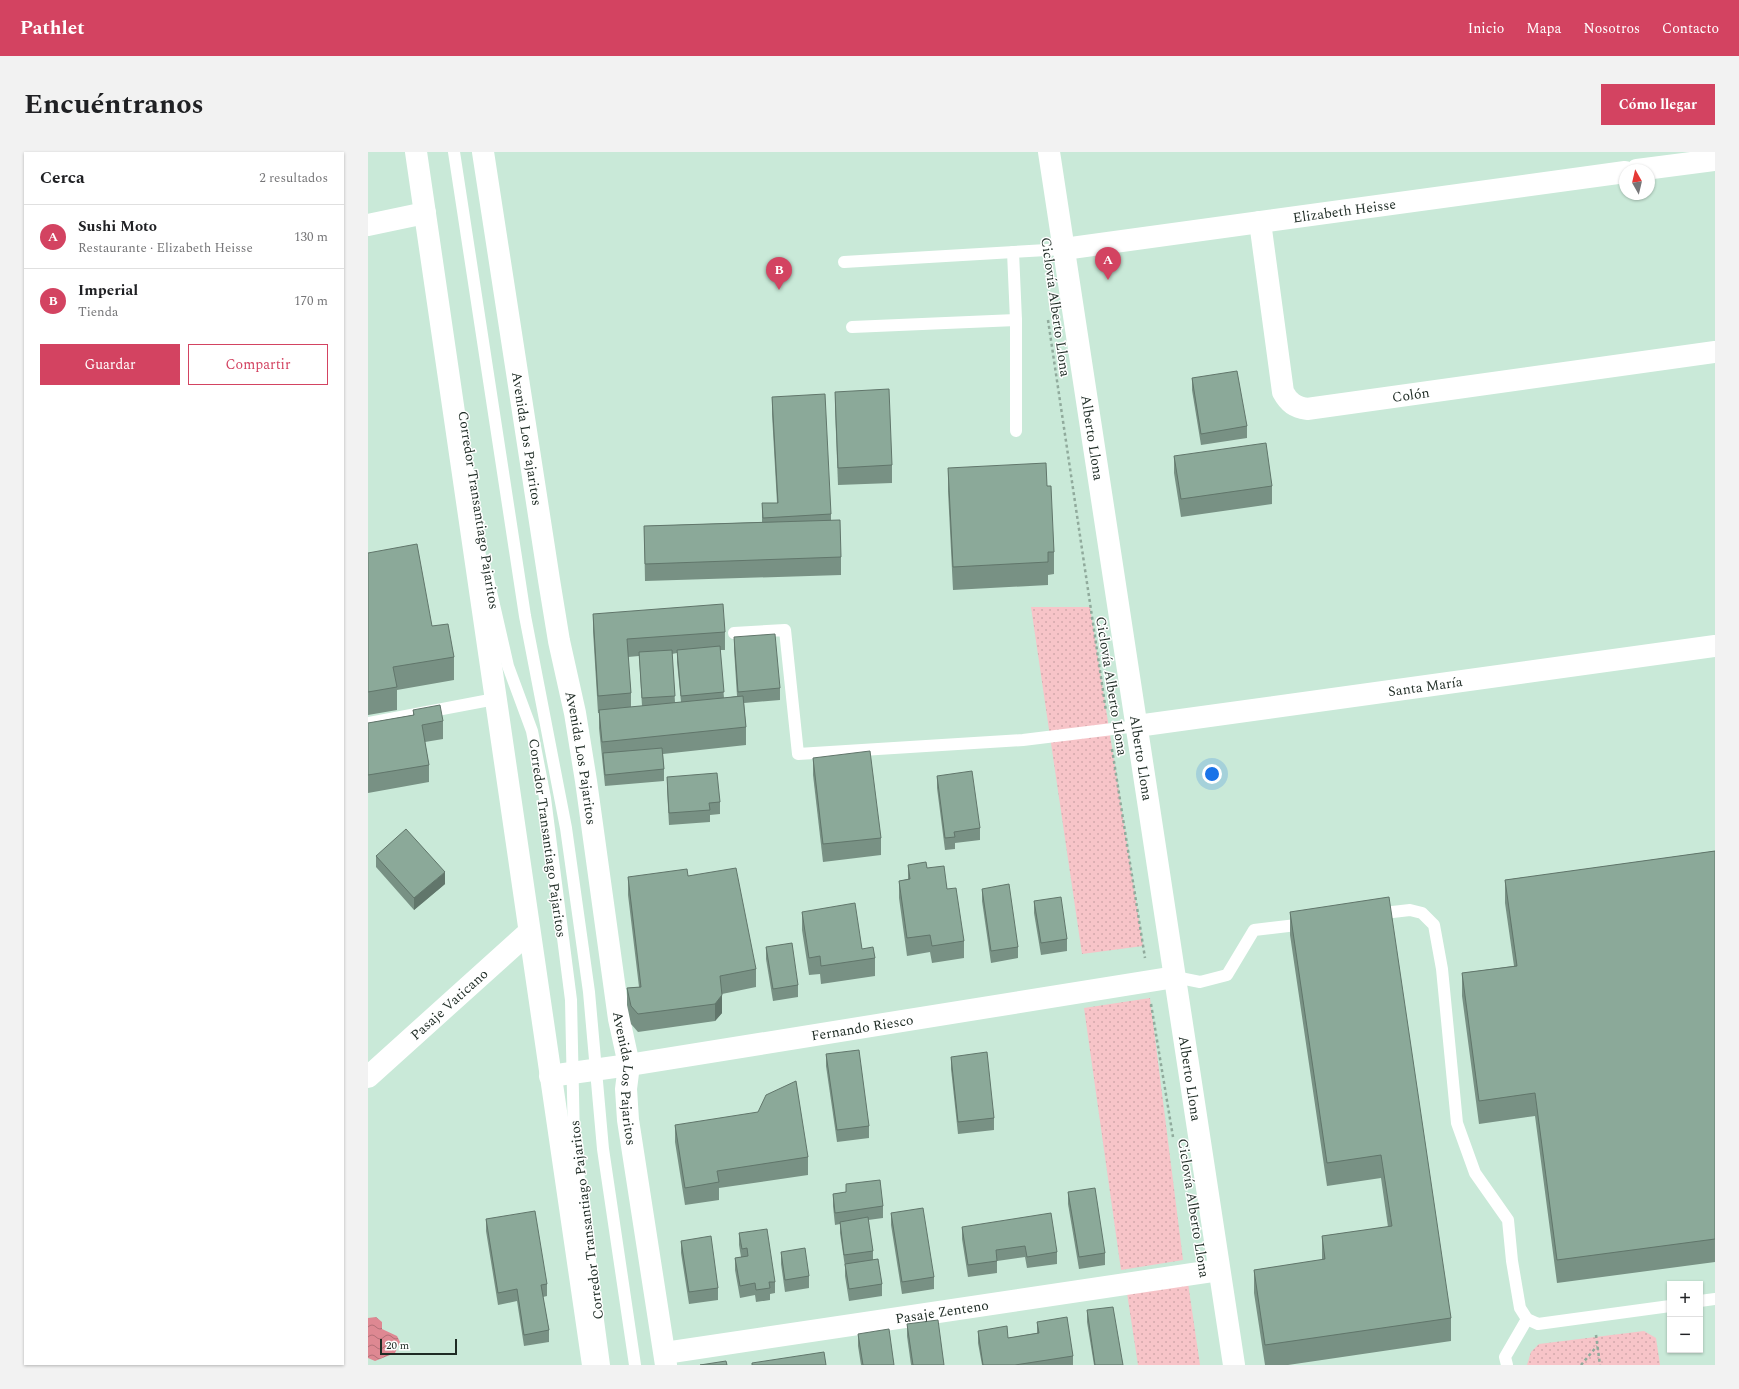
<!DOCTYPE html>
<html lang="es">
<head>
<meta charset="utf-8">
<style>
  body { margin:0; font-family:Spectral,serif; background:#f2f2f2; color:#202124 }
  .controls { position:absolute; right:12px; bottom:12px; display:grid; overflow:hidden; border-radius:0px; box-shadow:0 1px 3px #0004 }
  .controls button { width:36px; height:36px; display:grid; place-items:center; padding:0; border:0; border-bottom:1px solid #e0e0e0; background:#fff; color:#202124; font:20px sans-serif }
  .compass { position:absolute; left:1251px; top:12px; width:36px; height:36px; border-radius:50%; background:#fff; box-shadow:0 1px 3px #0004; rotate:352deg }
  .scale { position:absolute; left:12px; bottom:10px; width:77px; box-sizing:border-box; padding-left:4px; border:2px solid #1e2b24; border-top:0; font-size:11px; line-height:14px; white-space:nowrap; color:#1e2b24; -webkit-text-stroke:3px #fff; paint-order:stroke }
  .you { position:absolute; left:844px; top:622px; width:14px; height:14px; margin:-10px; border:3px solid #fff; border-radius:50%; background:#1a73e8; box-shadow:0 0 0 6px #1a73e833 }
  .badge { display:grid; place-items:center; width:26px; height:26px; border-radius:50%; background:#d34361; color:#fff; font-size:13px; font-weight:700 }
  .pin { position:absolute; translate:-50% -33px; filter:drop-shadow(0 1px 2px #0008) }
  .pin::after { content:''; position:absolute; top:21px; width:14px; height:12px; background:inherit; clip-path:polygon(0 0,100% 0,50% 100%) }
  .list { margin:0; padding:0; list-style:none }
  h2 { display:flex; justify-content:space-between; align-items:center; height:52px; margin:0; padding:0 16px; font-size:17px }
  h2 small { font-size:13px; font-weight:400; color:#757577 }
  .list li { display:grid; grid-template-columns:26px 1fr auto; gap:12px; align-items:center; box-sizing:border-box; height:64px; padding:0 16px; border-top:1px solid #e0e0e0 }
  .list b { display:block; font-size:15px; white-space:nowrap }
  .list p { margin:0; font-size:13px; white-space:nowrap; color:#757577 }
  .list em { font-size:13px; font-style:normal; color:#757577 }
  .actions { display:flex; gap:8px; padding:12px 16px }
  .actions a { flex:1; padding:9px 0; border:1px solid #d34361; border-radius:0px; text-align:center; font-size:14px; color:#d34361 }
  .actions .main { background:#d34361; color:#fff }
  .map { position:relative; flex:none; width:1347px; height:1213px; overflow:hidden; border-radius:0px }
  header { display:flex; align-items:center; gap:24px; box-sizing:border-box; height:56px; padding:0 20px; background:#d34361; color:#fff }
  header strong { font-size:19px }
  nav { display:flex; gap:22px; margin-inline-start:auto; font-size:14px }
  .intro { display:flex; align-items:center; justify-content:space-between; box-sizing:border-box; height:96px; padding:0 24px }
  h1 { margin:0; font-size:28px }
  .button { padding:10px 18px; border-radius:0px; background:#d34361; color:#fff; font-size:14px; font-weight:700 }
  main { display:flex; gap:24px; padding:0 24px }
  aside { flex:1; background:#fff; border-radius:0px; box-shadow:0 1px 3px #0004 }
  .map>svg:first-child { display:block }
  .grass { fill:url(#grass-dots) }
  .water { fill:url(#water-waves) }
  .lines { fill:none; stroke-linecap:round; stroke-linejoin:round }
  .path { stroke:#90aa9c; stroke-width:2.5; stroke-dasharray:3 3; stroke-linecap:butt }
  .service { stroke:#fff; stroke-width:12 }
  .minor { stroke:#fff; stroke-width:22 }
  .primary { stroke:#fff; stroke-width:22 }
  .wall { fill:#789184; fill-rule:evenodd }
  .shaded-wall { fill:#61766b }
  .building { fill:#8ba999; stroke:#61766b }
  .labels { text-anchor:middle; stroke-width:3; stroke-linejoin:round; paint-order:stroke }
  .street-label { font-size:14px; fill:#1e2b24; stroke:#fff }
</style>
</head>
<body>
<header>
<strong>Pathlet</strong>
<nav><a>Inicio</a><a>Mapa</a><a>Nosotros</a><a>Contacto</a></nav>
</header>
<div class="intro"><h1>Encuéntranos</h1><a class="button">Cómo llegar</a></div>
<main>
<aside>
<h2>Cerca<small>2 resultados</small></h2>
<ul class="list">
<li><span class="badge">A</span><div><b>Sushi Moto</b><p>Restaurante · Elizabeth Heisse</p></div><em>130 m</em></li>
<li><span class="badge">B</span><div><b>Imperial</b><p>Tienda</p></div><em>170 m</em></li>
</ul>
<div class="actions"><a class="main">Guardar</a><a>Compartir</a></div>
</aside>
<div class="map">
<svg width="1347" height="1213" viewBox="0 0 1347 1213">
  <defs>
    <pattern id="grass-dots" width="8" height="8" patternUnits="userSpaceOnUse"><rect width="8" height="8" fill="#f7c4c8"/><path d="M2 2h.1M6 6h.1" fill="none" stroke="#d3a9ac" stroke-width="1.8" stroke-linecap="round"/></pattern>
    <pattern id="water-waves" width="16" height="10" patternUnits="userSpaceOnUse"><rect width="16" height="10" fill="#de8892"/><path d="M0 5q4-4 8 0t8 0" fill="none" stroke="#b36f77"/></pattern>
  </defs>
  <rect width="100%" height="100%" fill="#c9e9d8"/>
  <g class="grass">
    <path d="M663 455H722L775 794 714 802Z"/>
    <path d="M782 846 815 1108 753 1118 716 856Z"/>
    <path d="M820 1131 832 1213H770L759 1141Z"/>
    <path d="M1276 1179 1288 1186 1292 1213H1159L1163 1200 1171 1192Z"/>
  </g>
  <path class="water" d="M8 1165 14 1170V1177L29 1184 32 1190 27 1201 7 1209 0 1206V1166Z"/>
  <g class="lines">
    <g class="path">
      <path d="M680 168 738 559"/>
      <path d="M744 597 777 806"/>
      <path d="M783 852 805 985"/>
      <path d="M1228 1183 1232 1213"/>
      <path d="M1213 1213 1229 1194"/>
    </g>
    <g class="service">
      <path d="M86 0 157 464 198 676 221 840 235 997 267 1213"/>
      <path d="M645 100 648 168V279"/>
      <path d="M476 110 696 97"/>
      <path d="M484 175 648 168"/>
      <path d="M119 422 140 514 164 579 177 646 203 848 206 989 236 1213"/>
      <path d="M366 481 417 478 430 602 655 588 769 574"/>
      <path d="M0 571 127 547"/>
      <path d="M1007 762 1042 758 1054 761 1066 773 1074 817 1089 971 1107 1021 1140 1068 1144 1109 1152 1156 1159 1167 1170 1172 1302 1154"/>
      <path d="M807 825 832 830 859 823 886 778 937 772"/>
      <path d="M1332 1149 1347 1147"/>
      <path d="M1139 1213 1137 1205 1159 1167"/>
    </g>
    <g class="minor">
      <path id="s1" d="M115 0 181 428 191 489 207 561 218 629 251 867 261 913 258 937 260 968 298 1213"/>
      <path d="M1269 18 1346 8"/>
      <path id="s2" d="M892 70 915 240C921 251 927 255 939 257L1347 200"/>
      <path d="M0 73 57 61"/>
      <path id="s3" d="M696 97 1257 20"/>
      <path id="s4" d="M769 574 1347 494"/>
      <path id="s5" d="M182 924 261 913 807 825"/>
      <path id="s6" d="M0 925 161 780"/>
      <path id="s7" d="M297 1201 851 1118"/>
    </g>
    <g class="primary">
      <path d="M48 0 225 1213"/>
      <path id="s8" d="M681 0 866 1213"/>
    </g>
  </g>
  <g class="wall">
    <path d="M824 226 879 274V286L833 293 824 238Z"/>
    <path d="M467 240 524 313V331L470 333 467 257Z"/>
    <path d="M404 245 463 362V368L473 405V423L277 429 276 374 394 370V351H409L404 262Z"/>
    <path d="M806 304 904 334V352L813 365 806 321Z"/>
    <path d="M580 316 679 334 686 400V422L680 423V433L585 438 580 339Z"/>
    <path d="M0 401 64 474 86 505V528L29 538V558L0 563Z"/>
    <path d="M225 462 357 480V498H352L356 546 369 544 366 497V485L412 536V548L376 551 378 575V593L295 602 296 617V629L237 634 231 576V561H230L225 479ZM309 501V510L313 550H307L304 502ZM271 504 274 554 263 555V541L260 505Z"/>
    <path d="M45 558 75 569V587L57 590 61 613V630L0 641V571L45 563Z"/>
    <path d="M445 606 513 686V703L455 710 445 623Z"/>
    <path d="M569 624 612 676V688L587 691V697L577 698 569 636Z"/>
    <path d="M299 625 352 650V662L342 663V670L301 673 299 637Z"/>
    <path d="M1347 699V1110L1189 1131 1167 964 1111 972 1094 844V821L1146 814 1137 751V728Z"/>
    <path d="M8 704 77 732 46 758 8 715Z"/>
    <path d="M540 713 559 716 579 737 596 789V806L564 811 562 800 539 804 531 746V729L540 727Z"/>
    <path d="M320 724 388 817V835L354 842V861L347 869 270 880 263 872 259 853V836L271 835 260 743V725Z"/>
    <path d="M614 737 650 795V806L623 811 614 749Z"/>
    <path d="M666 749 699 787V799L673 803 666 761Z"/>
    <path d="M434 760 494 797 507 806V824L453 832 452 822 441 823 434 778Z"/>
    <path d="M922 760 1083 1166V1189L920 1213H897L886 1141V1118L954 1108V1084L1020 1075 1013 1026 959 1034 922 783Z"/>
    <path d="M398 795 430 833V845L405 849 398 807Z"/>
    <path d="M458 902 501 974V986L469 990 458 914Z"/>
    <path d="M583 905 626 966V978L590 982 583 917Z"/>
    <path d="M307 973 440 1005V1023L351 1036V1048L317 1053 307 990Z"/>
    <path d="M478 1032 515 1054V1066L500 1068 505 1099V1108L514 1132V1144L481 1149 477 1124V1115L472 1081V1072L467 1073 465 1054V1042L478 1040Z"/>
    <path d="M700 1040 737 1101V1113L711 1117 700 1052Z"/>
    <path d="M523 1061 566 1125V1137L534 1142 523 1073Z"/>
    <path d="M118 1067 179 1132V1144L175 1145 181 1178V1190L156 1194 149 1149 130 1153 118 1079Z"/>
    <path d="M594 1075 689 1100V1112L659 1116 657 1105 629 1109V1121L600 1125 594 1087Z"/>
    <path d="M371 1081 407 1130V1141L402 1142V1148L388 1150 387 1143 372 1146 367 1118V1106L373 1105 371 1093Z"/>
    <path d="M313 1089 350 1136V1148L321 1152 313 1101Z"/>
    <path d="M413 1100 441 1124V1136L417 1140 413 1112Z"/>
    <path d="M719 1158 755 1213H726L719 1170Z"/>
    <path d="M669 1170 705 1204V1213H614L610 1191V1179L640 1186 669 1181Z"/>
    <path d="M539 1172 576 1213H543L539 1184Z"/>
    <path d="M490 1182 526 1213H493L490 1194Z"/>
  </g>
  <g class="shaded-wall">
    <path d="M77 720V732L46 758V746Z"/>
    <path d="M354 843V861L347 869V852Z"/>
  </g>
  <g class="building">
    <path d="M869 219 879 274 833 282 824 226Z"/>
    <path d="M521 237 524 313 470 316 467 240Z"/>
    <path d="M457 242 463 362 395 366 394 351H410L404 245Z"/>
    <path d="M898 291 904 334 813 347 806 304Z"/>
    <path d="M678 311 679 334H683L686 400H680V410L585 415 580 316Z"/>
    <path d="M472 368 473 405 277 412 276 374Z"/>
    <path d="M49 392 64 474 80 472 86 505 25 515 29 535 0 540V401Z"/>
    <path d="M355 452 357 480 259 487 263 541 230 544 225 462Z"/>
    <path d="M407 482 412 536 370 540 366 485Z"/>
    <path d="M352 494 356 540 313 544 309 498Z"/>
    <path d="M304 498 307 544 274 546 271 500Z"/>
    <path d="M375 544 378 575 234 590 231 558Z"/>
    <path d="M72 553 75 569 54 573 61 613 0 623V571L46 563 45 558Z"/>
    <path d="M294 596 296 617 237 623 235 601Z"/>
    <path d="M502 599 513 686 455 692 445 606Z"/>
    <path d="M604 619 612 676 586 680 587 685 577 686 569 624Z"/>
    <path d="M349 621 352 650 341 651 342 658 301 661 299 625Z"/>
    <path d="M38 677 77 720 46 746 8 704Z"/>
    <path d="M1347 699V1087L1189 1108 1167 941 1111 949 1094 821 1149 814 1137 728Z"/>
    <path d="M558 710 559 716 576 714 579 737 588 736 596 789 564 794 562 783 539 786 531 729 542 727 540 713Z"/>
    <path d="M368 716 388 817 352 824 354 843 347 852 270 862 263 854 259 836 273 835 260 725 319 717 320 724Z"/>
    <path d="M641 732 650 795 623 799 614 737Z"/>
    <path d="M693 745 699 787 673 791 666 749Z"/>
    <path d="M1021 745 1083 1166 897 1193 886 1118 957 1107 954 1084 1024 1074 1013 1003 959 1011 922 760Z"/>
    <path d="M487 751 494 797 505 795 507 806 453 814 452 804 441 806 434 760Z"/>
    <path d="M424 791 430 833 405 837 398 795Z"/>
    <path d="M491 898 501 974 469 978 458 902Z"/>
    <path d="M619 900 626 966 590 970 583 905Z"/>
    <path d="M428 929 440 1005 349 1019 351 1030 317 1036 307 973 390 960 398 943Z"/>
    <path d="M512 1028 515 1054 467 1061 465 1042 478 1040V1032Z"/>
    <path d="M727 1036 737 1101 711 1105 700 1040Z"/>
    <path d="M555 1056 566 1125 534 1130 523 1061Z"/>
    <path d="M167 1059 179 1132 173 1133 181 1178 156 1183 149 1137 130 1141 118 1067Z"/>
    <path d="M683 1061 689 1100 659 1105 657 1094 628 1098 629 1109 600 1113 594 1075Z"/>
    <path d="M500 1065 505 1099 476 1103 472 1070Z"/>
    <path d="M399 1077 407 1130H401L402 1136 388 1138 387 1131 372 1134 367 1106 380 1104 379 1096 374 1097 371 1081Z"/>
    <path d="M343 1084 350 1136 321 1140 313 1089Z"/>
    <path d="M437 1096 441 1124 417 1128 413 1100Z"/>
    <path d="M510 1107 514 1132 481 1137 477 1112Z"/>
    <path d="M745 1155 755 1213H727L719 1158Z"/>
    <path d="M699 1165 705 1204 647 1213H615L610 1179 639 1174 640 1186 671 1181 669 1170Z"/>
    <path d="M570 1168 576 1213H545L539 1172Z"/>
    <path d="M521 1177 526 1213H495L490 1182Z"/>
    <path d="M456 1200 458 1213H384V1211Z"/>
    <path d="M358 1209 359 1213H332Z"/>
  </g>
  <g class="labels">
    <g class="street-label">
      <text dy="5" stroke="none"><textPath href="#s3" startOffset="283">Elizabeth Heisse</textPath></text>
      <text transform="translate(688 155) rotate(82)" y="5">Ciclovía Alberto Llona</text>
      <text dy="5" stroke="none"><textPath href="#s2" startOffset="307">Colón</textPath></text>
      <text dy="5" stroke="none"><textPath href="#s8" startOffset="289">Alberto Llona</textPath></text>
      <text dy="5" stroke="none"><textPath href="#s1" startOffset="290">Avenida Los Pajaritos</textPath></text>
      <text transform="translate(111 358) rotate(81)" y="5">Corredor Transantiago Pajaritos</text>
      <text transform="translate(744 534) rotate(81)" y="5">Ciclovía Alberto Llona</text>
      <text dy="5" stroke="none"><textPath href="#s4" startOffset="291">Santa María</textPath></text>
      <text dy="5" stroke="none"><textPath href="#s1" startOffset="614">Avenida Los Pajaritos</textPath></text>
      <text dy="5" stroke="none"><textPath href="#s8" startOffset="613">Alberto Llona</textPath></text>
      <text transform="translate(180 686) rotate(82)" y="5">Corredor Transantiago Pajaritos</text>
      <text dy="5" stroke="none"><textPath href="#s6" startOffset="109">Pasaje Vaticano</textPath></text>
      <text dy="5" stroke="none"><textPath href="#s5" startOffset="316">Fernando Riesco</textPath></text>
      <text dy="5" stroke="none"><textPath href="#s1" startOffset="938">Avenida Los Pajaritos</textPath></text>
      <text dy="5" stroke="none"><textPath href="#s8" startOffset="937">Alberto Llona</textPath></text>
      <text transform="translate(826 1056) rotate(81)" y="5">Ciclovía Alberto Llona</text>
      <text transform="translate(218 1068) rotate(-97)" y="5">Corredor Transantiago Pajaritos</text>
      <text dy="5" stroke="none"><textPath href="#s7" startOffset="280">Pasaje Zenteno</textPath></text>
    </g>
  </g>
</svg>
<div class="controls">
<button>+</button>
<button>−</button>
</div>
<svg class="compass" viewBox="-18 -18 36 36"><path d="M0-13l5 13h-10z" fill="#e53935"/><path d="M0 13l5-13h-10z" fill="#757577"/></svg>
<div class="scale">20 m</div>
<div class="you"></div>
<div class="pin badge" style="left:740px;top:128px">A</div>
<div class="pin badge" style="left:411px;top:138px">B</div>
</div>
</main>
</body>
</html>
